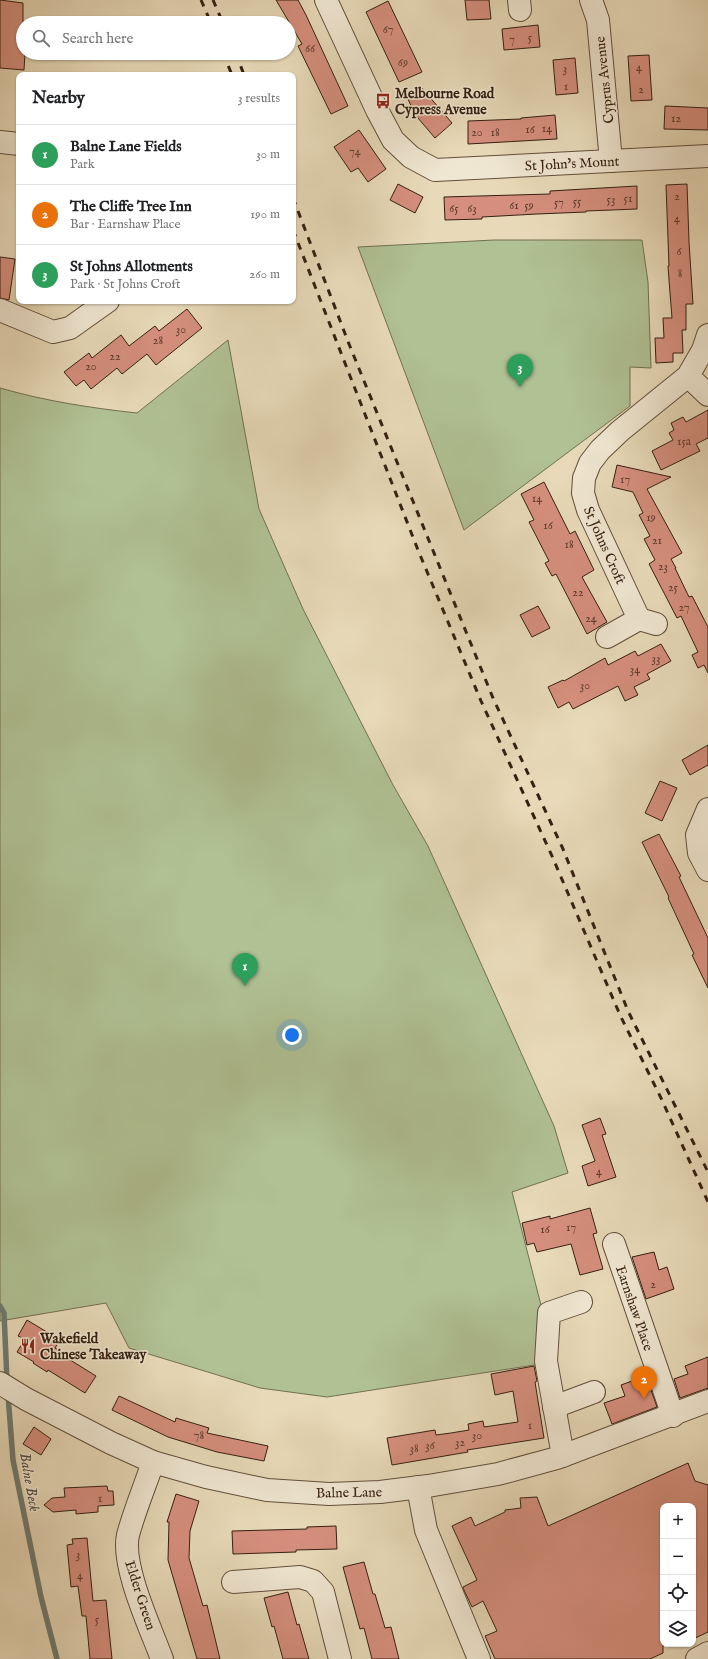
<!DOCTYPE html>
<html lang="en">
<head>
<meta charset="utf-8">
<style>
  body { margin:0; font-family:"IM FELL English",serif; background:#f6f6f6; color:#202124 }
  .controls { position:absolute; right:12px; bottom:12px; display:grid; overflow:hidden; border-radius:8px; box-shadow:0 1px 3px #0004 }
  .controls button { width:36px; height:36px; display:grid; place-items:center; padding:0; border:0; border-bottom:1px solid #e0e0e0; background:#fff; color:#202124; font:20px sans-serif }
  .you { position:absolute; left:292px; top:1035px; width:14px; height:14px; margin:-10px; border:3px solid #fff; border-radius:50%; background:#1a73e8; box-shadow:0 0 0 6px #1a73e833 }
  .badge { display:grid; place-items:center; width:26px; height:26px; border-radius:50%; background:#8f2418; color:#fff; font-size:13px; font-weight:700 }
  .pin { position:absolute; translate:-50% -33px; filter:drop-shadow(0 1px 2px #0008) }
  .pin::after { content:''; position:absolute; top:21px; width:14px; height:12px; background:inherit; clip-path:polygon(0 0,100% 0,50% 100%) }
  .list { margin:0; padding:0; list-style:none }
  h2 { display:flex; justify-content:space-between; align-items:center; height:52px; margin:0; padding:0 16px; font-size:17px }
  h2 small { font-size:13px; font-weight:400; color:#757577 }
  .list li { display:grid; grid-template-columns:26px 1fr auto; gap:12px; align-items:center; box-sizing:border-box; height:60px; padding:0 16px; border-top:1px solid #e0e0e0 }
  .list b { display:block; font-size:15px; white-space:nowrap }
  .list p { margin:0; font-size:13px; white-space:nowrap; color:#757577 }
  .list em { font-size:13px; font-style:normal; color:#757577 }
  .icon { flex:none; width:22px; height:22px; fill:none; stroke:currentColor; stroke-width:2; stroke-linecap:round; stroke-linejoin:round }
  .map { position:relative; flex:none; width:708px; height:1659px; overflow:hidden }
  .search { position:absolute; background:#fff; box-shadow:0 1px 3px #0004; left:16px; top:16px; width:280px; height:44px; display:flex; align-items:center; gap:10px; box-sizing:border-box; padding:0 14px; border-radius:22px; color:#757577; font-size:15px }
  .panel { position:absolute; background:#fff; box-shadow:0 1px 3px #0004; left:16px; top:72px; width:280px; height:232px; border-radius:8px }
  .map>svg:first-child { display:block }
  .green { fill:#b0c194; stroke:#727052 }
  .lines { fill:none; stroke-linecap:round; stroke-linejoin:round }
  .stream { stroke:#707c73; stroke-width:5.5 }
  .building { fill:#d68f7e; stroke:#351f11 }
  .minor-casing { stroke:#624e3b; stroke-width:24 }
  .minor { stroke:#f0e7d2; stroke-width:22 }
  .rail { stroke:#351f11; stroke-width:3; stroke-dasharray:7 7; stroke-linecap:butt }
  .labels { text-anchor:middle; stroke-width:3; stroke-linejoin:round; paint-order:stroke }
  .number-label { font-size:12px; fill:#5d3b2c }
  .street-label { font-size:14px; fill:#351f11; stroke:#f0e7d2 }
  .poi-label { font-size:14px; font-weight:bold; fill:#351f11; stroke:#f0e7d2; text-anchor:start }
  .water-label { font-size:15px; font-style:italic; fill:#534e42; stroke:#f0e7d2 }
</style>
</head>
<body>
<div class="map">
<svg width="708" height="1659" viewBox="0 0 708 1659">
  <rect width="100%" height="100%" fill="#e8dab9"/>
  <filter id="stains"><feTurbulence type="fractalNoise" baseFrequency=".005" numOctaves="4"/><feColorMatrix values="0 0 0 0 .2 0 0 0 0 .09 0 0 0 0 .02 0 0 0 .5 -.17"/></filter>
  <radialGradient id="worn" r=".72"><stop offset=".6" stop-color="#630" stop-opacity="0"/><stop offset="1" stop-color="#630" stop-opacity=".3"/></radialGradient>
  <g class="green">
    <path d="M494 240H642L648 282 651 368 630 367V406L464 530 358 247Z"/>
    <path d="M228 340 259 509 303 609 393 785 428 846 554 1126 568 1173 512 1192 543 1313 541 1364 327 1397 260 1388 129 1348 106 1303 0 1321V388C45 401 91 408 137 413Z"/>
  </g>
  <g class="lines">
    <g class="stream">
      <path d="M0 1306 4 1313 7 1381"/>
      <path d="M8 1395 13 1460 41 1597 57 1659"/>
    </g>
  </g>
  <g class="building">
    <path d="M0 0 23 3V53H25L24 70 0 68Z"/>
    <path d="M276 0H298L306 15 348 106 331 114 298 46 302 44Z"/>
    <path d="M465 0H489L491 19 467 20Z"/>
    <path d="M388 1 422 72 399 82 366 12Z"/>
    <path d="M538 25 540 47 504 50 502 29Z"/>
    <path d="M649 55 652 100 631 101 628 56Z"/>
    <path d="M575 58 578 93 556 95 553 60Z"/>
    <path d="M421 87 452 123 435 138 412 111 413 110 407 97Z"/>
    <path d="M665 106 708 108V130L664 129Z"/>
    <path d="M555 115 557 139 468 144V121L521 119V118Z"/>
    <path d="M359 130 386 169 368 182 358 168 351 172 334 147Z"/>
    <path d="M398 184 423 197 415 213 390 200Z"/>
    <path d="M687 184 689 242 693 304H686V330H682L683 353H673V362L656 363 655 338H664L663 318H672L669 280 668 266H669L666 185Z"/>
    <path d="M637 186V209L586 211V212L537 214 482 217V219L445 220 444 197 550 194V191Z"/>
    <path d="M0 257 15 259 9 300 0 298Z"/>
    <path d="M187 309 202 328 156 365 147 354 122 374 117 368 91 389 84 380 76 386 64 372 89 353 92 358 121 335 129 346 155 326 159 331Z"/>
    <path d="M708 410V438L696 444 700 451 661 470 652 451 673 440 669 433 674 430 671 423 683 417 686 422Z"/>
    <path d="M617 465 671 477 647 489 682 553 671 559 676 568H675L689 597 692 596 708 627V673L704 665 698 668 692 655 698 652 681 616 677 618 649 564 655 560 644 539 650 536 639 515 643 513 633 492 612 487Z"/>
    <path d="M544 482 570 534 575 531 594 570 582 577 607 622 587 634 556 574 552 576 545 563 549 561 529 522 534 520 521 494Z"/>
    <path d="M538 606 550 628 532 637 520 615Z"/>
    <path d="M661 644 671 661 647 674 650 679 634 687 638 695 625 701 618 686 573 709 569 702 558 708 548 687 563 680 564 681 605 658 608 665 635 651 638 656Z"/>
    <path d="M708 745V765L690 775 682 760Z"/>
    <path d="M660 781 677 788 662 821 645 813Z"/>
    <path d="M659 834 681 876 679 877 708 938V988L692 955 694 954 668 898 669 897 642 842Z"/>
    <path d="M600 1118 606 1134 602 1135 616 1177 588 1186 582 1166 595 1161 582 1125Z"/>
    <path d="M590 1208 597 1233 593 1234 603 1269 580 1275 571 1244 537 1252 534 1243 527 1245 522 1223 550 1216V1219Z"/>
    <path d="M654 1252 659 1270 667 1267 674 1289 646 1299 632 1257Z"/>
    <path d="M27 1320 60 1340 55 1348 60 1351 59 1353 96 1376 85 1393 48 1370 47 1372 33 1363 34 1362 17 1352 25 1339 18 1336Z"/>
    <path d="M708 1357V1388L680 1398 674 1379 688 1374 685 1366Z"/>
    <path d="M534 1366 537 1381 535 1382 544 1438 467 1450 468 1452 392 1465 387 1438 435 1430 436 1435 451 1433 469 1430 468 1424 483 1421 484 1427 518 1422 513 1391 495 1395 491 1374Z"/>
    <path d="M646 1376 657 1407 612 1424 604 1403 625 1396 621 1385Z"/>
    <path d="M119 1396 175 1422 176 1418 209 1428 207 1433 268 1446 264 1461 217 1452 168 1437 112 1410Z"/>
    <path d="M34 1427 51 1439 41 1455 23 1444Z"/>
    <path d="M688 1463 695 1481 708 1485V1632L693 1639V1506H663V1653L650 1659H495L485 1636 497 1631 483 1601 472 1607 463 1588V1587L477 1580 452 1526 471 1517 475 1526 505 1512V1510L521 1508 520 1498 537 1497 548 1526Z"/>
    <path d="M107 1486 108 1491H113L114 1505 98 1506V1512L76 1514V1510L53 1512 44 1505 52 1498 65 1497 64 1488Z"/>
    <path d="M176 1494 199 1501 190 1531 189 1558 203 1606 207 1605 220 1659H197L168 1560 169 1522H167Z"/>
    <path d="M336 1526 337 1549 296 1550V1552L233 1554 232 1531 307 1529V1527Z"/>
    <path d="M87 1538 93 1601 106 1600 112 1659H90L86 1616H82L78 1586 71 1587 67 1545 73 1544 72 1539Z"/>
    <path d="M364 1562 373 1594H375L385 1628 391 1627 399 1659H372L364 1628 360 1629 343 1567Z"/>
    <path d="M288 1592 297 1625 299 1624 309 1659H283L274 1626 272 1627 264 1598Z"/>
  </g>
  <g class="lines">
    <g class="minor-casing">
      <g id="minor">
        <path d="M326 0 377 110 393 140 411 157 435 170 708 156"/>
        <path d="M519 0 520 10"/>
        <path d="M591 0 598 20 611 161"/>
        <path d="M0 142 19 144"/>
        <path d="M0 310 53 332 70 328 108 301"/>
        <path d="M688 376 708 395"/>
        <path d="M639 619 588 510 583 493 584 478 590 463 600 450 620 431 688 376 703 350 708 335"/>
        <path d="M607 637 639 619 656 624"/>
        <path d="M708 809 697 835 699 853 708 870"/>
        <path d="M614 1244 673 1416"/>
        <path d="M0 1383 26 1399 111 1443 153 1462 206 1477 267 1490 329 1494 380 1492 428 1486 498 1474 557 1458 708 1401"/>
        <path d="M554 1407 594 1392"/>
        <path d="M563 1456 546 1361 549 1313 581 1302"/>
        <path d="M153 1462C145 1486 134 1512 128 1535 121 1566 151 1629 162 1659"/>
        <path d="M418 1487 426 1530 479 1659"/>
        <path d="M233 1582 300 1577 313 1581 323 1592 340 1659"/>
        <path d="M697 1659 708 1653"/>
      </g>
    </g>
    <use href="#minor" class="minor"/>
    <g class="rail">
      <path d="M201 0 211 23"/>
      <path d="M213 0 223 23"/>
      <path d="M223 53 232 75"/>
      <path d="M236 53 244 75"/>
      <path d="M293 198 349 344 493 698 563 849 628 1011 708 1172"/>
      <path d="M293 230 418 550 481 701 552 856 620 1015 661 1098 708 1202"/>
    </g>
  </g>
  <defs>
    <g id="bus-bare" transform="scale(1.2)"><path d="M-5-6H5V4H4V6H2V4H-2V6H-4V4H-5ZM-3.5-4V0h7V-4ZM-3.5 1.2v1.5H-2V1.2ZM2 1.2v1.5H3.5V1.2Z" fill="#8f2418" stroke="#f0e7d2" stroke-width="2.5" paint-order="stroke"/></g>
    <g id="restaurant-bare" transform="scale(1.2)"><path d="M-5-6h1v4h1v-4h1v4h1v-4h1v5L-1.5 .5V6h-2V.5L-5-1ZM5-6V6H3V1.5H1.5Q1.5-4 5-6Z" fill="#8f2418" stroke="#f0e7d2" stroke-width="2.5" paint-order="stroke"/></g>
  </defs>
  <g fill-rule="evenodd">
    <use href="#bus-bare" x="383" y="101"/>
    <use href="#restaurant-bare" x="28" y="1346"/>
  </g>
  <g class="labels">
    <g class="number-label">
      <text x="388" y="33">67</text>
      <text x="530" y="41">5</text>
      <text x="512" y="43">7</text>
      <text x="310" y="52">66</text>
      <text x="403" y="66">69</text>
      <text x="639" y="71">4</text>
      <text x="565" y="72">3</text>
      <text x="566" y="90">1</text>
      <text x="641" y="93">2</text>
      <text x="676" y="122">12</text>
      <text x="547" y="132">14</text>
      <text x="530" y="133">16</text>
      <text x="477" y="136">20</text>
      <text x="495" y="136">18</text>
      <text x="355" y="155">74</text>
      <text x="677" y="200">2</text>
      <text x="628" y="202">51</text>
      <text x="611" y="203">53</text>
      <text x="577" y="205">55</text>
      <text x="559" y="206">57</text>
      <text x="514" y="209">61</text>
      <text x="529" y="209">59</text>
      <text x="454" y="212">65</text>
      <text x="472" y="212">63</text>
      <text x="677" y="222">4</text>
      <text x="679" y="255">6</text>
      <text x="680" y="277">8</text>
      <text x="181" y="333">30</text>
      <text x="158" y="344">28</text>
      <text x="115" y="360">22</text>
      <text x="91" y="370">20</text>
      <text x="684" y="445">15a</text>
      <text x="625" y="483">17</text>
      <text x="537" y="502">14</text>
      <text x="651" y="521">19</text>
      <text x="548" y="529">16</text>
      <text x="657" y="544">21</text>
      <text x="569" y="548">18</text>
      <text x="663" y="570">23</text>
      <text x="673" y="591">25</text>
      <text x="578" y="596">22</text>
      <text x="684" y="611">27</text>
      <text x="591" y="622">24</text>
      <text x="656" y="662">33</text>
      <text x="635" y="673">34</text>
      <text x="585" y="689">30</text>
      <text x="599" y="1175">4</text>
      <text x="571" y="1231">17</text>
      <text x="545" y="1233">16</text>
      <text x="653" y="1288">2</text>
      <text x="530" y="1429">1</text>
      <text x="199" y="1439">78</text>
      <text x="477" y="1439">30</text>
      <text x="460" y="1446">32</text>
      <text x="430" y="1449">36</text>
      <text x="414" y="1452">38</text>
      <text x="100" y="1502">1</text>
      <text x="78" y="1558">3</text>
      <text x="80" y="1579">4</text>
      <text x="97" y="1623">5</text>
    </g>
    <g class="street-label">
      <text transform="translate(604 80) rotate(-96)" y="5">Cyprus Avenue</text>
      <text transform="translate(572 163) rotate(-3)" y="5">St John's Mount</text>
      <text transform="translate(605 545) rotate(66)" y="5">St Johns Croft</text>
      <text transform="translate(635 1308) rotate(71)" y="5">Earnshaw Place</text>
      <text transform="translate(349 1492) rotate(-1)" y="5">Balne Lane</text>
      <text transform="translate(141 1595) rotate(72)" y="5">Elder Green</text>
    </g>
    <g class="poi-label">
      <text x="395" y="98">Melbourne Road<tspan x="395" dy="16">Cypress Avenue</tspan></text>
      <text x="40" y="1343">Wakefield<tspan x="40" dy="16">Chinese Takeaway</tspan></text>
    </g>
    <g class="water-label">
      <text transform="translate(30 1482) rotate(80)" y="5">Balne Beck</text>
    </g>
  </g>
  <rect width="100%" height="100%" filter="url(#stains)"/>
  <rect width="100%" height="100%" fill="url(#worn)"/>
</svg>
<div class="controls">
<button>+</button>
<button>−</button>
<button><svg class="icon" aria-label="locate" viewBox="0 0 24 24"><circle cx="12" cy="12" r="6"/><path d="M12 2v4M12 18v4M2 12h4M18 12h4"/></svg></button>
<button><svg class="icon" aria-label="layers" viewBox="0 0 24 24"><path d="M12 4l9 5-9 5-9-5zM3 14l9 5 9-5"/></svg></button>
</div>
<div class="you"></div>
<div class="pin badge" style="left:245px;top:986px;background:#2e9e5b">1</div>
<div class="pin badge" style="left:644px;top:1399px;background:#e8710a">2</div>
<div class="pin badge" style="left:520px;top:387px;background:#2e9e5b">3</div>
<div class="search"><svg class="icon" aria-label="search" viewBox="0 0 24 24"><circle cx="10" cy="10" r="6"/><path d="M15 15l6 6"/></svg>Search here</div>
<section class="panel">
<h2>Nearby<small>3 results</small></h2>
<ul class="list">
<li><span class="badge" style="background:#2e9e5b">1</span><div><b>Balne Lane Fields</b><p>Park</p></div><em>30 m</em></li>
<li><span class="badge" style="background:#e8710a">2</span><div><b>The Cliffe Tree Inn</b><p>Bar · Earnshaw Place</p></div><em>190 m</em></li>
<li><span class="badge" style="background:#2e9e5b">3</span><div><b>St Johns Allotments</b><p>Park · St Johns Croft</p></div><em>260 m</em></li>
</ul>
</section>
</div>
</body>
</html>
